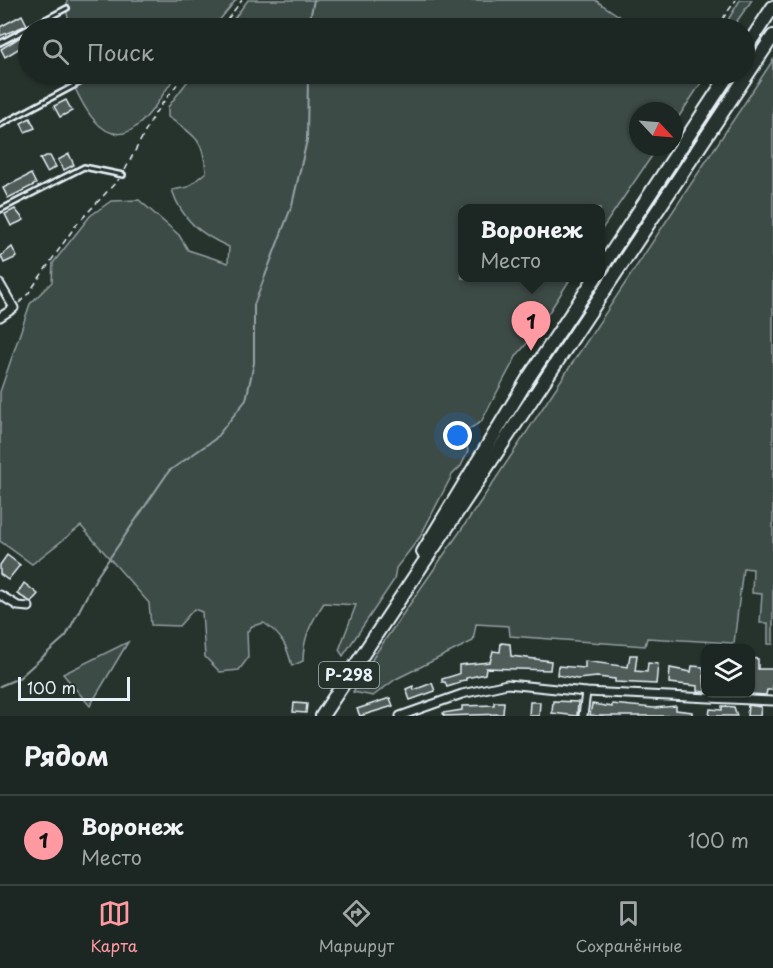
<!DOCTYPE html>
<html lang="ru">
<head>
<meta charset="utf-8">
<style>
  body { margin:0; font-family:"Playpen Sans",sans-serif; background:#252e2a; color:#f1f3f6 }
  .controls { position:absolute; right:18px; bottom:18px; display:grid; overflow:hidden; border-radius:12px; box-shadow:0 2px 4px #0004 }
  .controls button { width:54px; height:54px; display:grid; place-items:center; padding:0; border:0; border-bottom:2px solid #3a4340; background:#1c2622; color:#f1f3f6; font:30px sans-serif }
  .compass { position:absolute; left:629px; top:102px; width:54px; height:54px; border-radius:50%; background:#1c2622; box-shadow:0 2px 4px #0004; rotate:116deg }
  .scale { position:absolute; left:18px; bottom:15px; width:112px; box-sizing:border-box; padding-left:6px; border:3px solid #e8f1f8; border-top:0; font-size:16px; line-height:21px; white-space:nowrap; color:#e8f1f8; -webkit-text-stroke:4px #26332d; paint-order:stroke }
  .you { position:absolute; left:458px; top:436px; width:21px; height:21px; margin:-15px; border:4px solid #fff; border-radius:50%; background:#1a73e8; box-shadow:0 0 0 9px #1a73e833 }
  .badge { display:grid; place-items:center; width:39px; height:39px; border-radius:50%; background:#ff9aa2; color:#111; font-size:20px; font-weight:700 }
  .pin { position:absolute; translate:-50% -50px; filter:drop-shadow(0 2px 3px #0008) }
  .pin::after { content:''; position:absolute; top:32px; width:21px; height:18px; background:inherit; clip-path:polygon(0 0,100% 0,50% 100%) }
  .popup { position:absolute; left:458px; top:204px; width:147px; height:78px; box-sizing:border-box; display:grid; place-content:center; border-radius:12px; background:#1c2622; filter:drop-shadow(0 2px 4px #0005); font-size:20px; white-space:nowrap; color:#a0a5a5 }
  .popup b { font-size:22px; color:#f1f3f6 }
  .popup::after { content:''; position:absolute; left:50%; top:100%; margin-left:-12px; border:12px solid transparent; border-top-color:#1c2622 }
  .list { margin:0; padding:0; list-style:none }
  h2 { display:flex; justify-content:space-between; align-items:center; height:78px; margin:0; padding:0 24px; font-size:26px }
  h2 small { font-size:20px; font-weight:400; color:#a0a5a5 }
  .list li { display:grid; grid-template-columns:39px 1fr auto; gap:18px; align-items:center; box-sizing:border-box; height:90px; padding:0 24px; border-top:2px solid #3a4340 }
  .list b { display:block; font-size:22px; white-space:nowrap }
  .list p { margin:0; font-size:20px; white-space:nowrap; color:#a0a5a5 }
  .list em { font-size:20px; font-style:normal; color:#a0a5a5 }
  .icon { flex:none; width:33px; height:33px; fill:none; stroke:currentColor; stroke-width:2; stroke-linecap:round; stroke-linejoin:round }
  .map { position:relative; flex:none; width:773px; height:716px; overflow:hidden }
  .search { position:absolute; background:#1c2622; box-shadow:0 2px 4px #0004; left:18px; right:18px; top:18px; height:66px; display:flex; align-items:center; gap:15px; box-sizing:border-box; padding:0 21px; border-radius:33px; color:#a0a5a5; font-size:22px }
  .sheet { height:168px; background:#1c2622 }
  nav { display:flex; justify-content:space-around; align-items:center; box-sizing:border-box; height:84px; border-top:2px solid #3a4340; background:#1c2622; font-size:16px; color:#a0a5a5 }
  nav a { display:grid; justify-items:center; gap:3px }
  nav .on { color:#ff9aa2 }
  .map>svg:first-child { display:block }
  .green { fill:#3e4b47; stroke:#939ea0; stroke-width:1.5 }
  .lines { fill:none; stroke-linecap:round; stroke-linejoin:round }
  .stream { stroke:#98a3a5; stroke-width:2 }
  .building { fill:#505c59; stroke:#e8f1f8; stroke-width:1.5 }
  .lane-casing { stroke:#e8f1f8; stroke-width:8 }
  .street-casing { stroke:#e8f1f8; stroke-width:11 }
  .highway-casing { stroke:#e8f1f8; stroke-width:16 }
  .path { stroke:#e8f1f8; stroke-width:1.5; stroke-dasharray:6 4.5; stroke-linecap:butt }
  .lane { stroke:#26332d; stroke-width:3 }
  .street { stroke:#26332d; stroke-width:7 }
  .highway { stroke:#26332d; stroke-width:12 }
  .labels { text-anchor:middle; stroke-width:5; stroke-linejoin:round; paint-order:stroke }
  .shield { fill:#26332d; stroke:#aeb8bb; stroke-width:1.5 }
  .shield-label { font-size:16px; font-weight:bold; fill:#e8f1f8 }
</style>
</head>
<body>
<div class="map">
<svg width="773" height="716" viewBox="0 0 773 716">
  <rect width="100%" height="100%" fill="#26332d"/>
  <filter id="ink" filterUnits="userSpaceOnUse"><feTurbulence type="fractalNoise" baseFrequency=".0167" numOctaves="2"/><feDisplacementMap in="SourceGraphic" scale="12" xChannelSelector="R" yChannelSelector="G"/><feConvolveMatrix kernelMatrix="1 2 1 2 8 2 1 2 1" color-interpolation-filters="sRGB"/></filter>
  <g filter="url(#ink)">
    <g class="green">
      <path d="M67 0H236L213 28H72L67 14Z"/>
      <path d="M248 0H595L637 28H227Z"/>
      <path d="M740 0H752L732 28H723Z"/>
      <path d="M773 60V644H768V623H760L762 594 752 593 753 569 743 568 734 643 647 638 645 646 510 636 509 626 476 624 473 641 396 679 373 696 353 692 376 653 481 501Z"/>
      <path d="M69 74H177C165 90 153 113 137 126 103 154 79 99 69 74Z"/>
      <path d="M193 74H707L674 124V111H638V147H658L600 232V208H462V278H571L535 334 517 355 481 422 469 429 465 438 468 451 461 466 452 475 420 537 396 568 394 580 343 656 339 650 356 605 324 603C311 622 303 638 303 661L292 666C287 646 282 635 264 623L252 626 247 632 248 658 239 670 220 672 205 657 202 612 194 609 179 626 151 625 149 603 81 526 32 564 0 541V392L30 304 52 282 53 263 90 216 111 201 139 200 179 235 188 250 228 263 229 247C200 234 182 220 172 190L188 187 206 172C204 139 194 135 168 117V107Z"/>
      <path d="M128 642 90 706 63 674Z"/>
    </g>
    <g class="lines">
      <g class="stream">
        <path d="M308 28 314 0"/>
        <path d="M0 686 19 678 66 636 96 578 169 471 215 439 246 400 254 363V305L292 205 307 140 308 74"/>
      </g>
    </g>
    <g class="building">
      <path d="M22 15 27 25 0 36V27Z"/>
      <path d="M28 32V43L5 57 1 49Z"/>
      <path d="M66 100 72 111 60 117 54 106Z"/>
      <path d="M30 118 35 128 25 132 21 123Z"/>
      <path d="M69 154 74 165 64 170 58 160Z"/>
      <path d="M46 156H50L56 167 47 172 40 159Z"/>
      <path d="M31 174 36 184 8 198 3 188Z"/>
      <path d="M15 209 24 220 11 226 5 214Z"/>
      <path d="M12 247 17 257 4 263 1 256Z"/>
      <path d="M7 555 20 565 8 580 0 574V565Z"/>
      <path d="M24 583 38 594 31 602 17 594Z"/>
      <path d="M501 643 510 644 511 656 551 661 550 670 486 668 485 674 466 678V680L459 681 460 683 447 687 445 682H442V679L459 674V665L490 662 493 651 500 652Z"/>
      <path d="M630 655H637L635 671 647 672 648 663 658 664 656 684 615 682V679L597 677 577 679 557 675 558 666 585 668V661L628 667Z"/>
      <path d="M750 658 758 659V669H773V690H767L766 695 750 694Z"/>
      <path d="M692 666 703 667 705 692 698 691V686L669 683 670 668 691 672Z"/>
      <path d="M432 683 435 691 410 700 406 689 413 686 414 690Z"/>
      <path d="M390 698 393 706 360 716 357 709Z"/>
      <path d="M553 701 578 702 577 716 552 713Z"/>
      <path d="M494 702H504L503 714 444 716 443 713 462 710V706L494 705Z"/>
      <path d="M530 702H540L539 716H529Z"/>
      <path d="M294 703 307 704 306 713 293 712Z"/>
      <path d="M592 704 612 707V704L654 708 676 706V710L692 712V716H597L590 715Z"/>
      <path d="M748 705 761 707 760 716H747Z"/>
      <path d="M722 706 734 707 737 716H709L710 709 722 710Z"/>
    </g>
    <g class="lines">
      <g class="lane-casing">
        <g id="lane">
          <path d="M0 43 67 8"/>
          <path d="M0 125 83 81"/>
          <path d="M0 210 84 167 123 175"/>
        </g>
      </g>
      <g class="street-casing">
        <g id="street">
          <path d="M0 284 14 308 0 317"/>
          <path d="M0 595 18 606 29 607"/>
          <path d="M400 716 462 694 507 684 586 692 773 701"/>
          <path d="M583 716 586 692"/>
        </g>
      </g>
      <g class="highway-casing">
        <g id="highway">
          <path d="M744 51 773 7"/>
          <path d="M600 270 729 74"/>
          <path d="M423 552 529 377 595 278"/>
          <path d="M322 716 773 36"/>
        </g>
      </g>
      <g class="path">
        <path d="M221 28 242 0"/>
        <path d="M716 28 736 0"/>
        <path d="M125 170 155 113 185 74"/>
        <path d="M19 303 28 294 76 225 119 179"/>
      </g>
      <use href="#lane" class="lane"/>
      <use href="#street" class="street"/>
      <use href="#highway" class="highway"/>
    </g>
  </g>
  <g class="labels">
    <rect class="shield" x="319" y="662" width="60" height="26" rx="4.5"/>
    <g class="shield-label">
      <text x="349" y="681">Р-298</text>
    </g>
  </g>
</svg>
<div class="controls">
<button><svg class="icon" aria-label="layers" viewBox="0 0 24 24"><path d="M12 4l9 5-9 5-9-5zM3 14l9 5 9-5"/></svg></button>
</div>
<svg class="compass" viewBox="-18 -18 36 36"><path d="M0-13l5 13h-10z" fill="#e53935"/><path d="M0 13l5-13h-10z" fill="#a0a5a5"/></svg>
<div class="scale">100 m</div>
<div class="you"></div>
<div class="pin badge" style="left:531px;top:351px">1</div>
<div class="popup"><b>Воронеж</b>Место</div>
<div class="search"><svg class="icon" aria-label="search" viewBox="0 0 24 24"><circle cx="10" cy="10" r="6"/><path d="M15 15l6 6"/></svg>Поиск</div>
</div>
<section class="sheet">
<h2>Рядом<small></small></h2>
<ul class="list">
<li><span class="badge">1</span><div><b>Воронеж</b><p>Место</p></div><em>100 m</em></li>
</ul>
</section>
<nav>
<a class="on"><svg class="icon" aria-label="map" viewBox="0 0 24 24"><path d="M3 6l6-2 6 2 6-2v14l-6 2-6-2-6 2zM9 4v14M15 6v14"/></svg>Карта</a>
<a><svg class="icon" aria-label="directions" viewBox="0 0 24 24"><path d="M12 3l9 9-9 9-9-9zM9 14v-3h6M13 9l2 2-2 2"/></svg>Маршрут</a>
<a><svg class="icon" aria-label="saved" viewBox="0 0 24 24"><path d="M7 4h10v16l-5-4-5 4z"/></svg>Сохранённые</a>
</nav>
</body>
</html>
